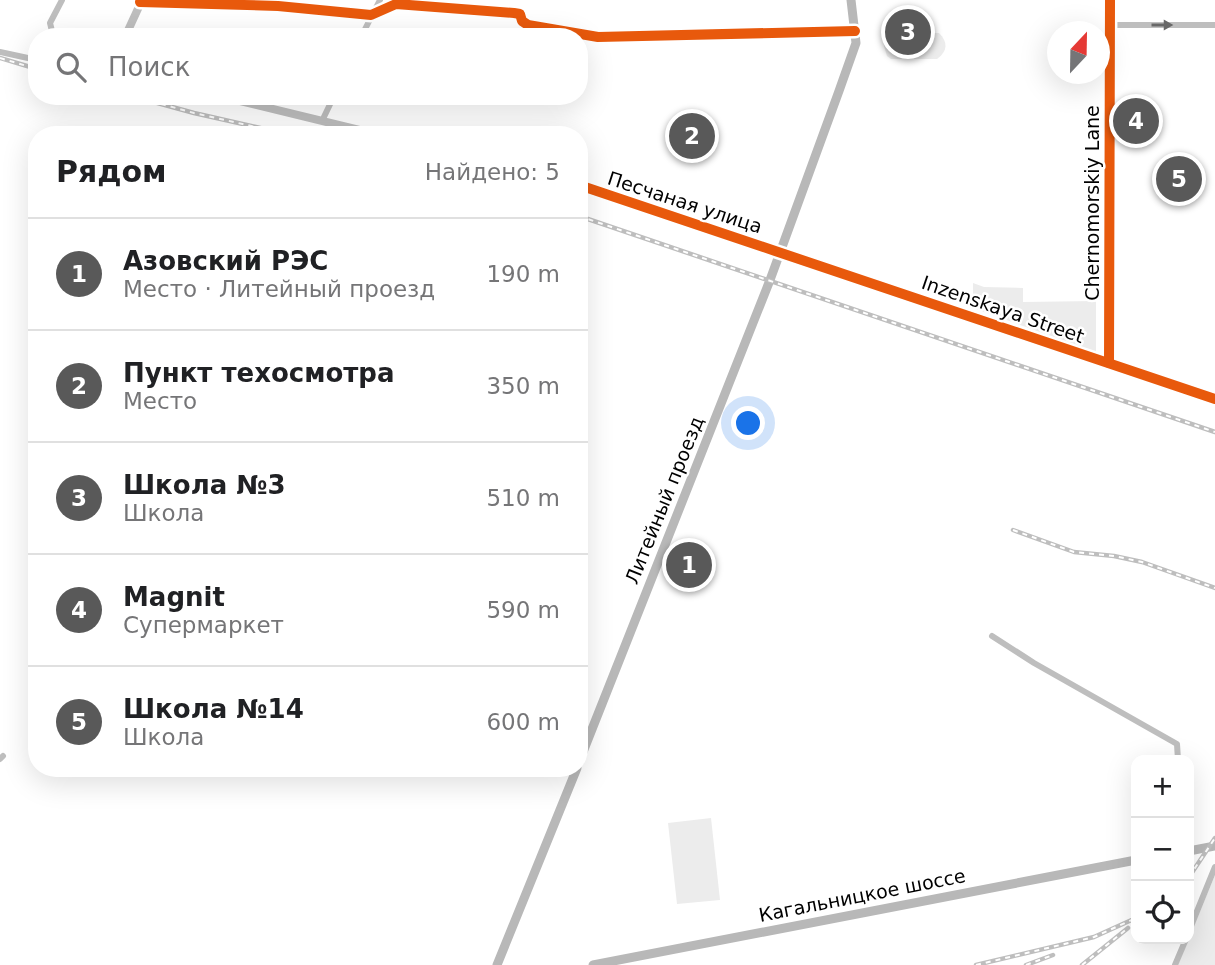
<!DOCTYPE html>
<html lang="ru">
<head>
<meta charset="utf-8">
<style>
  body { margin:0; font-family:"DejaVu Sans",sans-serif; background:#f6f6f6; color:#202124 }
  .controls { position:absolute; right:21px; bottom:21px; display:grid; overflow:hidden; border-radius:14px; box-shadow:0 7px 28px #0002 }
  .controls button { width:63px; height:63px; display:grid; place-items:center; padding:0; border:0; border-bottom:2px solid #e0e0e0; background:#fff; color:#202124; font:35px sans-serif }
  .compass { position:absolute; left:1047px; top:21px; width:63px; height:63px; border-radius:50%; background:#fff; box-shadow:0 7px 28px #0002; rotate:22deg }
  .you { position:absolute; left:749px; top:424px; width:24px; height:24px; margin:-18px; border:5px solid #fff; border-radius:50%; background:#1a73e8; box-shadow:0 0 0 10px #1a73e833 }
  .badge { display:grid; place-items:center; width:46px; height:46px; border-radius:50%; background:#595959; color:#fff; font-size:23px; font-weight:700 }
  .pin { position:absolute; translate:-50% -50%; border:4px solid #fff; box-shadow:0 2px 7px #0006 }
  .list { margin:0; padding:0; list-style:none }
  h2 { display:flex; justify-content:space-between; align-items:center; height:91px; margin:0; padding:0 28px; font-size:30px }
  h2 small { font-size:23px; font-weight:400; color:#757577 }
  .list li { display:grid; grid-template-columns:46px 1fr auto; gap:21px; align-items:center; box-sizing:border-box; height:112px; padding:0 28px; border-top:2px solid #e0e0e0 }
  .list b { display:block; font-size:26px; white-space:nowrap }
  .list p { margin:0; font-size:23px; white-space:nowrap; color:#757577 }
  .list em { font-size:23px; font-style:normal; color:#757577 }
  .icon { flex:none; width:38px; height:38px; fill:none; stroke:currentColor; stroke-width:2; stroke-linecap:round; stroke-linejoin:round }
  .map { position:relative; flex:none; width:1215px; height:965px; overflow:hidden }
  .search { position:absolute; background:#fff; box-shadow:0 7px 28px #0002; left:28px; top:28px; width:560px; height:77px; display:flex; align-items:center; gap:18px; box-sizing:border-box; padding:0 24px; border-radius:28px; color:#757577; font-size:26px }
  .panel { position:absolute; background:#fff; box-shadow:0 7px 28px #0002; left:28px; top:126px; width:560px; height:651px; border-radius:28px }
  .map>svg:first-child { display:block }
  .green { fill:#ececec }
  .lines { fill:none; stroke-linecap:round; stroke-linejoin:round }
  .minor { stroke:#bebebe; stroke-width:6 }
  .tertiary { stroke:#bebebe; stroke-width:8 }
  .secondary { stroke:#b8b8b8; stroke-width:9 }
  .rail-casing { stroke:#bebebe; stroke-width:4.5 }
  .rail { stroke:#fff; stroke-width:2; stroke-dasharray:5; stroke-linecap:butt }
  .cycleway-casing { stroke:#fff; stroke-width:15 }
  .cycleway { stroke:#e8590c; stroke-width:10 }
  .oneway { fill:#686868 }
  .labels { text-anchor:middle; stroke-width:5; stroke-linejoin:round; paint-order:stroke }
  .street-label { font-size:19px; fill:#000; stroke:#fff }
</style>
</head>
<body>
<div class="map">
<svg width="1215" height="965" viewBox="0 0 1215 965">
  <rect width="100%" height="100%" fill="#fff"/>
  <g class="green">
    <path d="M892 32 939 33C948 42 948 51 937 59H891L887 56 884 46Z"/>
    <path d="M973 283 984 287 1023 288V302L1096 301V352L973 308Z"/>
    <path d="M711 818 720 900 677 904 668 823Z"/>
    <path d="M1215 875V965H1178Z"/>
  </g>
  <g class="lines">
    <g class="minor">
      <path d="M140 2 278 6 371 15 396 4 514 13 520 14 522 21 528 25 598 37 855 31"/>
      <path d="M1110 25H1215"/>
      <path d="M53 35 50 23 62 0"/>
      <path d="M361 37 380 0"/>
      <path d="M0 52 37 60"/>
      <path d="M322 121 334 96"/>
      <path d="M992 636 1034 663 1177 744 1178 760"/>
      <path d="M0 759 3 756"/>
      <path d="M1189 931 1215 867"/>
      <path d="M1175 965 1186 939"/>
    </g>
    <g class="tertiary">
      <path d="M125 37 142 0"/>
      <path d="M204 96 232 99 380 135"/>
      <path d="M579 185 1215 399"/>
      <path d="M1109 363 1110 0"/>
    </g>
    <g class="secondary">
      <path d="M579 762 770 280 839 91 856 43 851 0"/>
      <path d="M1189 851 1215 846"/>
      <path d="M497 965 577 768"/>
      <path d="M593 965 1136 860"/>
    </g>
    <g class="rail-casing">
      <g id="rail">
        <path d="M0 58 37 69"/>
        <path d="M132 96 194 113 291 135"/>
        <path d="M579 216 1215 432"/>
        <path d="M1013 530 1074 552 1114 556 1142 562 1215 588"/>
        <path d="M1189 877 1215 838"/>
        <path d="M976 965 1094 937 1136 918"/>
        <path d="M1026 965 1053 955"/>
        <path d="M1082 965 1128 928"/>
      </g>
    </g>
    <use href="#rail" class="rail"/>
    <g class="cycleway-casing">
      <g id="cycleway">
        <path d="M140 2 278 6 371 15 396 4 514 13 520 14 522 21 528 25 598 37 855 31"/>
        <path d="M579 185 1215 399"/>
        <path d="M1109 363 1110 0"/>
      </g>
    </g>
    <use href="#cycleway" class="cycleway"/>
  </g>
  <defs><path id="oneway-solid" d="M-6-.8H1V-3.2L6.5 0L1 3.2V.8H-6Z" transform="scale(1.75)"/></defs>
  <use class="oneway" href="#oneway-solid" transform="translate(1162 25)"/>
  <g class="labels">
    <g class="street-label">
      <text transform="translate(685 202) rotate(18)" y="7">Песчаная улица</text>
      <text transform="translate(1092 203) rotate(-90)" y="7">Chernomorskiy Lane</text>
      <text transform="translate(1003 309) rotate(19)" y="7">Inzenskaya Street</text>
      <text transform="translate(664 500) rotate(-68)" y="7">Литейный проезд</text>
      <text transform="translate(862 895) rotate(-11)" y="7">Кагальницкое шоссе</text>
    </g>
  </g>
</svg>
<div class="controls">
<button>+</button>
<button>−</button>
<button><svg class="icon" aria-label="locate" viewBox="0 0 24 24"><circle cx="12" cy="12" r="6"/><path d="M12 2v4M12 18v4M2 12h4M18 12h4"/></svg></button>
</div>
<svg class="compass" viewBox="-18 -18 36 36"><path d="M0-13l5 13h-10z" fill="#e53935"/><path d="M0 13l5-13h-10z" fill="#757577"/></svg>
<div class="you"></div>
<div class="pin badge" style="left:689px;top:565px">1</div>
<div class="pin badge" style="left:692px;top:136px">2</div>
<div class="pin badge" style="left:908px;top:32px">3</div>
<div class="pin badge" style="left:1136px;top:121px">4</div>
<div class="pin badge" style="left:1179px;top:179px">5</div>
<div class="search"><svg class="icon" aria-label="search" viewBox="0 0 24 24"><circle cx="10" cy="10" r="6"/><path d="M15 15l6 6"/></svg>Поиск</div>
<section class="panel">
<h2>Рядом<small>Найдено: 5</small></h2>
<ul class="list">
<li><span class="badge">1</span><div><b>Азовский РЭС</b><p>Место · Литейный проезд</p></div><em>190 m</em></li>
<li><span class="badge">2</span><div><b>Пункт техосмотра</b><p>Место</p></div><em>350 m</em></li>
<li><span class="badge">3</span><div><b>Школа №3</b><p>Школа</p></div><em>510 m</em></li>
<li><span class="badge">4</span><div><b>Magnit</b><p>Супермаркет</p></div><em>590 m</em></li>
<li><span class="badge">5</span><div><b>Школа №14</b><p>Школа</p></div><em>600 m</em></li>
</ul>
</section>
</div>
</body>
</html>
